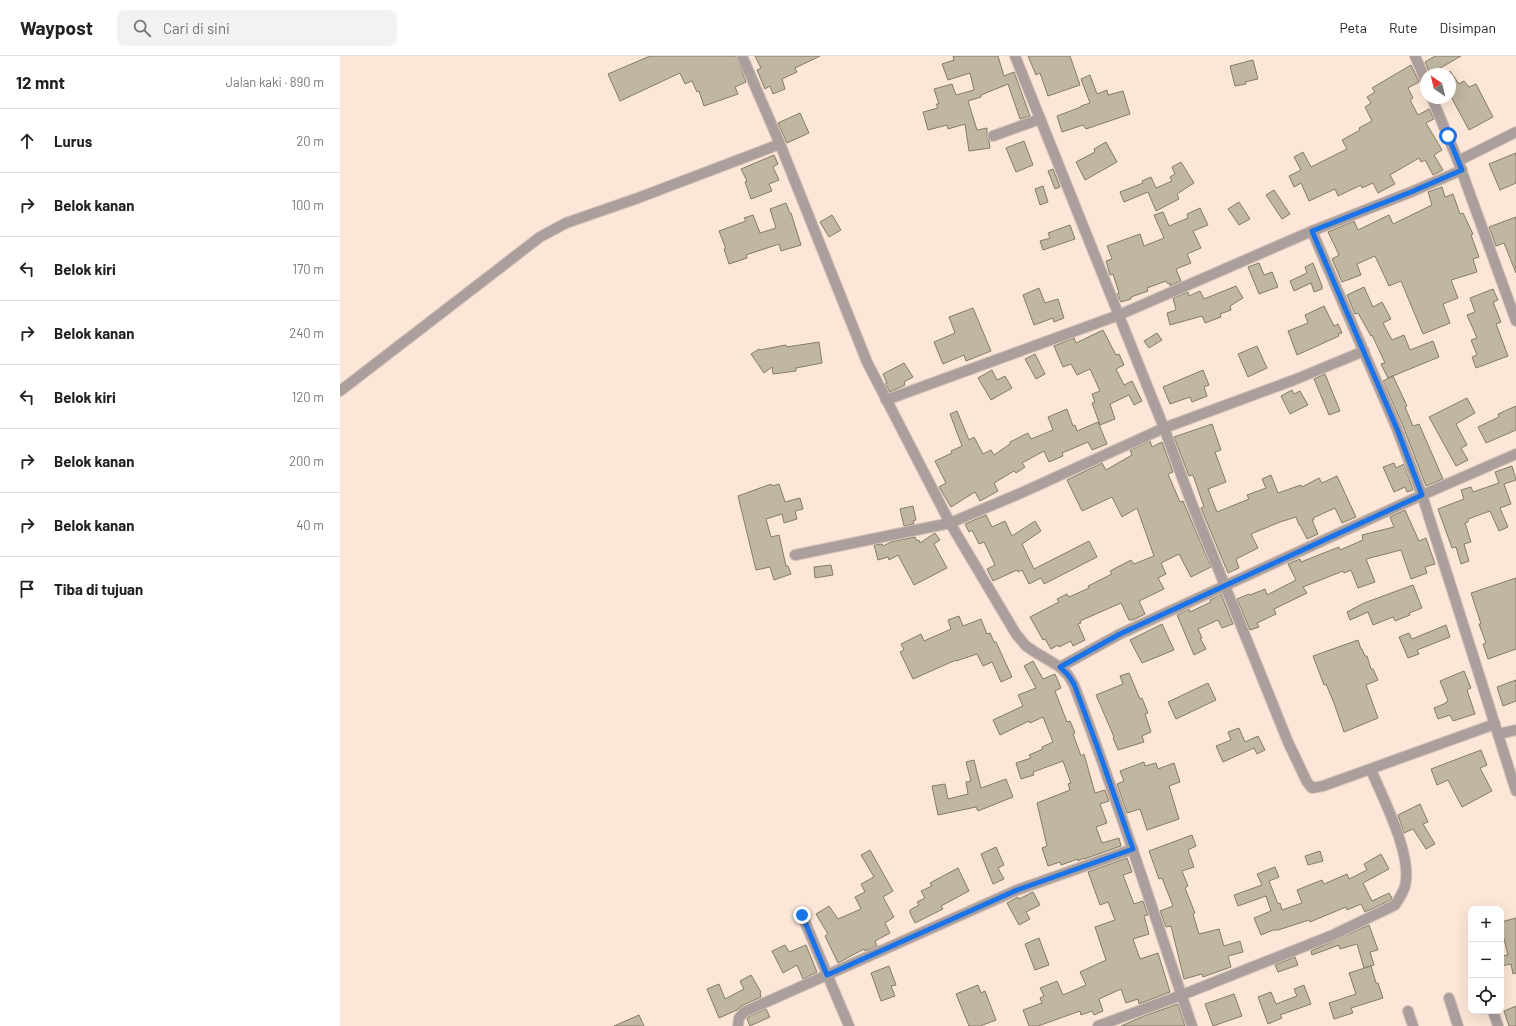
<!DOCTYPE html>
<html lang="id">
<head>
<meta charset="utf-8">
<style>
  body { margin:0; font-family:Barlow,sans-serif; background:#f2f2f2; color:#222 }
  .controls { position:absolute; right:12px; bottom:12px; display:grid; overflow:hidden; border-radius:8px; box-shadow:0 4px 16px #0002 }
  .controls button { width:36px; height:36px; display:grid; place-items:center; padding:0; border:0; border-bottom:1px solid #e0e0e0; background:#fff; color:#222; font:20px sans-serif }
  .compass { position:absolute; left:1080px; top:12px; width:36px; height:36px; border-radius:50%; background:#fff; box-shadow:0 4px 16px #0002; rotate:325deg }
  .stop { position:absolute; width:12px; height:12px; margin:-9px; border:3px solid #1a73e8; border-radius:50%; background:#fff }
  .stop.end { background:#1a73e8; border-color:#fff; box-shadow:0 1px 4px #0008 }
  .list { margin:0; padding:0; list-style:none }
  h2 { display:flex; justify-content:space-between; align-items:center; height:52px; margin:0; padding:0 16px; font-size:17px }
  h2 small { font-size:13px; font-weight:400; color:#767676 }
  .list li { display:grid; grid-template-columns:26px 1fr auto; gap:12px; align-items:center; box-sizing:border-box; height:64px; padding:0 16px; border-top:1px solid #e0e0e0 }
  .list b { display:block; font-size:15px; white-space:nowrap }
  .list em { font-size:13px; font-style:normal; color:#767676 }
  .icon { flex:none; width:22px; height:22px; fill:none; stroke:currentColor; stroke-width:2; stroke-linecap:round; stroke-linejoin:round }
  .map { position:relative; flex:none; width:1176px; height:970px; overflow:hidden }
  header { display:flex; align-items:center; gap:24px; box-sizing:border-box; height:56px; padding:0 20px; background:#fff; border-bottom:1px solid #e0e0e0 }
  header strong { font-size:19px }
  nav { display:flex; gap:22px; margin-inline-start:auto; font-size:14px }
  .search { width:280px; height:36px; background:#f2f2f2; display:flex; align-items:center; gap:10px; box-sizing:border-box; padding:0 14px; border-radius:8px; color:#767676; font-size:15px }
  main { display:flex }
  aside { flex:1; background:#fff }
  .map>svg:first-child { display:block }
  .building { fill:#c0b7a1; stroke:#847c67 }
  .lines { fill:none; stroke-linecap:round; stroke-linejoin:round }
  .minor-casing { stroke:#d7c3b6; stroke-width:12 }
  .minor { stroke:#ab9f9d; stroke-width:10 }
  .route { stroke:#1a73e8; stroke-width:5 }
</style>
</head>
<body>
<header>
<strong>Waypost</strong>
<div class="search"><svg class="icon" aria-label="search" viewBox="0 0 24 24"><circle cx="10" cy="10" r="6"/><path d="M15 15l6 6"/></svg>Cari di sini</div>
<nav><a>Peta</a><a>Rute</a><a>Disimpan</a></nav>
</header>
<main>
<aside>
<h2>12 mnt<small>Jalan kaki · 890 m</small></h2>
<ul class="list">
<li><svg class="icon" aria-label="ahead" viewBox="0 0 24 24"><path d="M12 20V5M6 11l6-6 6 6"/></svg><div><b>Lurus</b></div><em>20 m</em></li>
<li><svg class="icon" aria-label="right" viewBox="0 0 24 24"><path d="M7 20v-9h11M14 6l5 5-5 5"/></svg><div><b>Belok kanan</b></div><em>100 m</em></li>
<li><svg class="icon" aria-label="left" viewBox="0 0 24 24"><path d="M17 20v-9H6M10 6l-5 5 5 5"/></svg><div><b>Belok kiri</b></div><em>170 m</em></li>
<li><svg class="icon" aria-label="right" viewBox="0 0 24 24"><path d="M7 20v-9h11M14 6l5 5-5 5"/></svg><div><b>Belok kanan</b></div><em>240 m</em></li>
<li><svg class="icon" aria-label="left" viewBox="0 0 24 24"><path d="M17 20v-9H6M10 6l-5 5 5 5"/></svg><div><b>Belok kiri</b></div><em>120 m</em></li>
<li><svg class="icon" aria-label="right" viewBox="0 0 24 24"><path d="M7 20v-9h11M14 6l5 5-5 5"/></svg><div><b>Belok kanan</b></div><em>200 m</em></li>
<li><svg class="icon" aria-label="right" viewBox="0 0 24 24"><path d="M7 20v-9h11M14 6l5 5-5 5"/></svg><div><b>Belok kanan</b></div><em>40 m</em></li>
<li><svg class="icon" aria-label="arrive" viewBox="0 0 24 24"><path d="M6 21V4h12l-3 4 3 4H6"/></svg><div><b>Tiba di tujuan</b></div></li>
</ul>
</aside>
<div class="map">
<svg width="1176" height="970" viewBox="0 0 1176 970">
  <rect width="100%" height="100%" fill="#fce6d7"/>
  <g class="building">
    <path d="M310 0H396L406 26 395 31 398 38 364 50 359 35 357 36 352 25 345 28 340 17 280 45 268 18Z"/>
    <path d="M415 0H480L455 12 457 16 442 23 445 33 433 38 430 30 425 33 417 14 421 12Z"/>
    <path d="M613 0H658L664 20 674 16 690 60 680 63 668 28 641 39V41L628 45 637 74 647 72V82L649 85 650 92 629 95 625 68 608 73 607 69 588 74 583 56 598 52 596 48H599L594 33 612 28 616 39 634 34 630 17 608 24 602 8 614 4Z"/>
    <path d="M688 0H730L740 29 708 40 700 17 696 19Z"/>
    <path d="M1095 0H1121L1090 18 1085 6Z"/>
    <path d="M913 4 918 23 905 26 906 28 895 30 890 10Z"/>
    <path d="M1071 9 1079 26 1068 32 1073 42 1070 44 1078 59 1089 53 1094 63 1086 67 1102 94 1094 99 1103 114 1093 119 1085 104 1081 106 1079 102 1050 119 1055 128 1038 137 1033 127 1022 132 1021 129 998 140 995 133 969 145 961 127 954 131 949 120 961 114 954 101 963 96 971 111 1007 93 1002 84 1020 74 1019 72 1032 65 1025 51 1031 47 1027 41 1035 36 1032 32Z"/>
    <path d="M1110 15 1119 28 1124 25 1129 31 1136 28 1153 61 1129 74 1110 39Z"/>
    <path d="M750 19 757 38 767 34 768 39 783 35 790 58 746 73 743 69 722 76 717 60 741 51V50L750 47 741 23Z"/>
    <path d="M460 57 469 77 447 87 438 67Z"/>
    <path d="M684 85 693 109 676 116 666 92Z"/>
    <path d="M766 86 777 106 745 124 736 106 755 96 754 93Z"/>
    <path d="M1176 97V127L1160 134 1149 108Z"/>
    <path d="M434 99 438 108 433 111 439 124 429 128 432 135 411 143 405 126 407 125 401 113Z"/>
    <path d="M841 106 854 127 837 138 839 143 816 155 808 136 784 146 780 136 803 127 802 125 811 121 816 132 832 125 830 121 835 118 832 111Z"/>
    <path d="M713 113 720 131 715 133 708 115Z"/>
    <path d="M703 130 708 146 700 149 695 133Z"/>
    <path d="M1102 131 1105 141 1113 138 1120 158 1123 157 1133 178 1131 179 1139 201 1133 203 1137 216 1111 224 1118 242 1103 248 1110 267 1083 278 1061 225 1049 230 1035 200 1017 208 1021 219 1002 226 992 203 999 199 988 176 1014 165 1018 174 1049 159 1053 168 1092 149 1088 136Z"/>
    <path d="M934 134 950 158 942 163 926 139Z"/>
    <path d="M899 146 910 163 899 169 888 153Z"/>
    <path d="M446 147 450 157H451L461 189 441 195 439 188 406 199 407 202 389 208 384 193H386L379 175 406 165 404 162 413 159 420 177 436 172 430 153Z"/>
    <path d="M860 152 868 169 853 175 861 192 847 198 851 207 836 213 841 225 830 230V227L828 228 826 225 807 232 808 235 791 241V243L781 246 777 238 779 237 773 218 770 219 766 205 772 203 767 190 800 178 804 190 824 182 814 159 823 156 829 170 848 162 847 158Z"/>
    <path d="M492 159 501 174 489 181 480 166Z"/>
    <path d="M1176 161V217L1164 187 1156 190 1149 171Z"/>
    <path d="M730 169 735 183 703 194 700 185 710 182 708 177Z"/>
    <path d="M919 207 924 219 932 216 938 231 919 238 908 211Z"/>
    <path d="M973 207 982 230V233L974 236 971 227 954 235 950 225 967 217 965 211Z"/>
    <path d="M896 230 903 242 890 250 891 254 880 258 881 261 865 267 862 260 830 269 827 257 836 254 833 242 848 236 849 240 860 235 864 243Z"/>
    <path d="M1024 231 1033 251 1042 246 1051 263 1043 267 1052 284 1064 279 1070 294 1093 285 1099 301 1048 322 1041 308 1045 307 1032 279 1031 280 1018 257 1015 258 1007 239Z"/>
    <path d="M699 232 705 247 718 243 724 262 714 266 713 262 694 269 683 239Z"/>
    <path d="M1153 233 1158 244 1153 246 1161 266 1156 268 1168 300 1136 312 1132 301 1137 299 1131 284 1137 282 1127 259 1135 256 1130 242Z"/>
    <path d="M984 250 994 270 998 268 1002 277 998 278 999 280 957 299 948 275 968 267 965 259Z"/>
    <path d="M633 252 651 295 626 305 624 299 603 308 594 286 615 277 609 261Z"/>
    <path d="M763 274 776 299 779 298 784 309 776 313 784 329 792 325 802 345 794 349 789 339 770 348 775 363 760 369 752 347 755 346 752 338 760 335 750 313 737 319 731 308 723 311 714 290 734 282 736 287Z"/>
    <path d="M817 277 822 284 809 292 804 285Z"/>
    <path d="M479 286 482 307 456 312V315L433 318 432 311 424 317 411 298 419 293 420 294 446 289 447 291Z"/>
    <path d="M917 290 927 312 908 321 898 298Z"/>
    <path d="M695 298 705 318 696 323 685 303Z"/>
    <path d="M564 307 573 321 564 326 565 329 550 336 545 328 547 327 543 318Z"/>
    <path d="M652 314 657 324 665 320 672 332 651 344 638 322Z"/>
    <path d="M863 314 869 329 864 331 867 340 852 346 850 341 830 348 823 331Z"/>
    <path d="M985 318 1000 355 989 359 974 323Z"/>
    <path d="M1053 320 1067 350 1065 351 1073 370 1079 368 1103 423 1086 430 1063 370 1043 325Z"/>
    <path d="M952 334 954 338 960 335 968 349 950 358 941 340Z"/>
    <path d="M1127 342 1135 357 1116 368 1127 389 1121 392 1128 404 1116 410 1089 361Z"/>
    <path d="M1176 350V374L1146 387 1138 371 1159 361 1158 358Z"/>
    <path d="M727 353 733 370 735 369 737 375 758 366 767 388 752 394 748 386 722 397 723 400 709 406 704 395 682 407 685 411 676 417 674 415 654 427 658 435 640 445 635 436 611 451 599 431 606 427 595 405 612 397 611 395 622 390 610 358 617 355 629 384 634 381 643 398 651 394 654 399 670 388V386L688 377 691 383 713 374 708 361Z"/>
    <path d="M872 368 881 394 875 396 886 426 868 433 877 456 909 443 907 439 926 432 922 423 931 419 938 437 961 429 962 431 979 422 982 427 997 420 1016 461 1002 467 995 452 973 462 974 464H972L978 478 967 483 960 469H959L956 461 940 466 911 478 918 492 896 503 899 512 888 517 861 452 864 451 853 419 849 420 834 381Z"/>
    <path d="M810 385 812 391 822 386 833 416 828 418 840 446 843 445 871 511 851 521 839 498 821 507 826 518 818 522 824 533 799 545 805 558 793 564H789L781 547 740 565 741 567 738 568 745 584 733 590 731 585 719 591 718 589 711 593 705 583 703 584 690 561 719 546 717 543 727 538 729 541 749 532 748 530 772 518 770 515 791 504 794 508 814 500 797 452 782 461 772 441 742 455 727 424 762 407 766 414 792 399 790 394Z"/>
    <path d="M1054 407 1056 412 1064 408 1073 434 1067 436 1065 431 1054 436 1043 411Z"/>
    <path d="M1172 410 1176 424 1164 428 1171 448 1160 452 1168 471 1159 475 1150 455 1128 463V466L1125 467 1131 486 1124 488 1129 505 1121 508 1116 491 1112 492 1098 453 1124 443 1121 434 1131 431 1133 436 1159 427 1155 416Z"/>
    <path d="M431 428 432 430 439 428 445 446 460 442 463 453 455 455 457 463 444 467 442 458 426 463 431 481 439 479 446 510H448L451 518 434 524 430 511 416 514 398 440Z"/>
    <path d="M573 450 576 464 573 465 574 468 564 470 560 453Z"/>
    <path d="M1065 454 1079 485 1086 482 1095 508 1085 511 1087 517 1071 523 1061 494 1026 503 1035 526 1018 532 1011 514 1004 517 1003 515 963 531 967 537 934 553 936 558 917 567 919 571 910 574 897 543 909 538 910 539 925 533 927 539 956 524 948 508 960 503 961 506 999 491 1000 494 1023 484 1022 479 1054 471 1050 461Z"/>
    <path d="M646 459 652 471 665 465 672 480 695 465 701 475 682 488 694 513 749 485 757 501 704 528 701 522 689 528 682 514 678 516 677 514 653 525 647 513 655 509 644 486 639 488 632 474 629 476 625 468Z"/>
    <path d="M595 477 600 484 594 488 607 512 574 529 558 499 549 504 548 501 538 504 534 489 542 488 543 490 551 486 575 481 577 485 579 484 580 487Z"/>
    <path d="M491 509 493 519 475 522 474 511Z"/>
    <path d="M1176 522V593L1148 603 1143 588 1146 587 1139 568H1141L1131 537Z"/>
    <path d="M1073 529 1082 552 1069 557 1070 559 1055 565 1053 561 1033 569 1028 556 1010 564 1007 556 1024 547Z"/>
    <path d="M881 538 893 568 882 572 878 564 858 573 862 582H860L866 593 854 599 837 559 849 553 850 556 871 546 870 544Z"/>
    <path d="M619 560 623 570 641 563 647 578 650 577 654 586H656L672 621 661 626 652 606 643 610 637 598 616 605V604L573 623 560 596 564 594 561 588 581 578 584 585 611 573 608 564Z"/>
    <path d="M822 568 834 594 802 607 790 584Z"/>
    <path d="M1106 569 1110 581 1077 594 1079 598 1068 602 1059 581 1069 577 1072 583Z"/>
    <path d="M1018 584 1021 593H1022L1025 600H1027L1031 613H1033L1038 624 1026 629 1038 662 1004 676 994 647 986 628 984 629 973 600Z"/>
    <path d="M693 605 703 623 715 618 721 632 715 635 727 666 730 665 735 677 733 678 741 700 744 698 755 737 765 734 769 745 760 748 767 767 756 771 762 787 779 782 781 790 744 803V802L738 805V803L721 809 720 806 708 810 702 792 707 790 697 747 730 734 728 728 731 727 723 705 693 716 694 719 681 723 676 707 691 702 689 699 703 693 702 691 713 686 703 661 690 667 689 665 660 679 653 664 683 650 678 639 696 632 684 610Z"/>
    <path d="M1124 615 1131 632 1127 634 1135 658 1113 665 1110 659 1098 663 1094 652 1106 647V646L1108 645 1100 625Z"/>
    <path d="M789 617 800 643 802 642 808 657 805 658 811 676 802 680 804 686 778 694 773 682 774 681 756 639 783 628 780 620Z"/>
    <path d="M1176 624V645L1163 650 1157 631Z"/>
    <path d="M868 627 876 644 836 663 828 646Z"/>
    <path d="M899 672 905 686 918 680 925 694 917 698 914 692 883 706 876 690 891 684 888 676Z"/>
    <path d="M1141 694 1147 709 1140 712 1152 735 1122 751 1108 724 1097 729 1091 713Z"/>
    <path d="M634 704 641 732 666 723 673 741 638 755 636 751 598 759 592 730 605 728 608 743 628 738 626 726 631 725 626 706Z"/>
    <path d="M804 706 805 710 816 707 818 713 834 707 840 726 829 730 839 763 807 774 800 753 787 757 777 728 784 725 780 715Z"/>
    <path d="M1080 748 1088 766 1083 768 1095 788 1086 793 1073 773 1064 777 1058 759Z"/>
    <path d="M852 779 856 790 848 794 854 811 842 815 848 830 845 832 855 857 853 858 859 878 879 873 884 890 900 885 903 896 888 900 891 911 863 921 862 918 844 923 831 870 826 871 820 855 833 850 822 822 819 823 809 795Z"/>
    <path d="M656 791 664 809 658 812 664 823 653 828 641 798Z"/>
    <path d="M530 794 553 835 543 841 554 861 545 867 550 877 535 885 537 890 525 895 524 893 498 907 485 880 488 878 476 858 489 850 498 863 521 853 515 841 525 836 521 828 534 821 521 799Z"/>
    <path d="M980 795 983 805 968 809 965 800Z"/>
    <path d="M1041 798 1049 813 1023 827 1032 845 1049 837 1052 842 1051 844 1025 856 1021 848 1007 854 1006 851 970 866 969 864 938 874H933L921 879 914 862 931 855 926 840 898 850 894 839 922 829 917 818 935 811 939 821 929 825 938 848 940 847 942 854 962 847 957 834 982 824 984 828 1007 818 1009 823 1027 814 1024 808Z"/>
    <path d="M787 802 792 816 783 819 794 848 803 845 808 859 804 860 809 878 793 883 800 903 818 897 830 936 799 948 798 943 786 947 781 933 759 943 763 955 754 959 752 955 741 959 740 955 698 970H689L683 954 702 947 700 942 704 940 700 932 717 925 723 939 746 929 740 916 766 904 755 871 775 864 768 846 760 849 748 816Z"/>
    <path d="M618 812 629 835 601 850 603 853 575 867 570 857V854L579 849 577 846 585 842 581 835 592 830 590 827Z"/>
    <path d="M693 836 700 849 686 856 690 863 679 869 667 847 678 841 679 843Z"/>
    <path d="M1176 862V917L1173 918 1171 908 1161 910V900L1168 899 1163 879 1161 880V866Z"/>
    <path d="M1029 869 1038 894 1030 896 1034 909 1024 912 1017 888 1000 893 999 889 972 899 971 895Z"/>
    <path d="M699 882 709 909 695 914 685 888Z"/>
    <path d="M445 889 449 896 466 889 477 916 463 923 457 909 443 917 432 895Z"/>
    <path d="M955 901 958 909 938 916 935 909Z"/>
    <path d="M549 910 556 929 551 930 555 940 541 945 531 917Z"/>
    <path d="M1031 910 1036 927H1038L1043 942 1011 952 1013 957 994 963 989 947 1016 938 1009 917Z"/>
    <path d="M411 919 421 936 420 937 421 941 401 950 397 954 379 962 367 933 379 928 385 943 404 933 400 925Z"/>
    <path d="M638 929 641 937 645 935 656 964 640 970H629L616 938Z"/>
    <path d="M964 929 971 948 940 959 942 962 928 968 918 941 931 936 936 948 957 940 954 933Z"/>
    <path d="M894 938 902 960 873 970 865 948Z"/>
    <path d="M838 948 845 970H781L804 960Z"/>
    <path d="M1176 950V970H1169L1164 955Z"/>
    <path d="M426 953 430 961 410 970 407 963 408 961Z"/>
    <path d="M299 959 304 970H274Z"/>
  </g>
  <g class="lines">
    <g class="minor-casing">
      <g id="minor">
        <path d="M402 0 440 88 527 306 610 467 676 578 686 590 695 596 720 611 728 619 734 629C777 741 813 856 852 970"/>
        <path d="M675 0 824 372 954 324 1024 295"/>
        <path d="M1075 0 1086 26"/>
        <path d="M1092 42 1118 105 1176 265"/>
        <path d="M653 80 700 63"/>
        <path d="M1118 105 1176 76"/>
        <path d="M972 175 1057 373 1082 439 1176 735"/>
        <path d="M0 335 200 181 226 167 298 142 440 88"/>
        <path d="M546 344 779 259 972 175 1071 136 1122 114"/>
        <path d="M455 499 610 467 681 437 824 372 850 443 948 686 967 726 972 732 983 730 1155 668"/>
        <path d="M720 611 780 578 1082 439 1176 398"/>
        <path d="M1158 678 1176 674"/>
        <path d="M462 859 509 970"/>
        <path d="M1109 942 1118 970"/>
        <path d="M1068 955 1073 970"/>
        <path d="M1153 955 1158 970"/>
        <path d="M398 970 399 962 404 956 677 834 793 793"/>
        <path d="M758 970 842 939 993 879 1055 849C1059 843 1063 837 1065 830 1073 800 1043 742 1031 714"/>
      </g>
    </g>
    <use href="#minor" class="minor"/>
  </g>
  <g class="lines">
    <path class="route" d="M462 859 487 919 677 834 793 793 757 690 734 628 728 619 720 611 780 578 1082 439 1057 373 972 175 1071 136 1122 114 1108 80"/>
  </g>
</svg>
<div class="controls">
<button>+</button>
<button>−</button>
<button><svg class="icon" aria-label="locate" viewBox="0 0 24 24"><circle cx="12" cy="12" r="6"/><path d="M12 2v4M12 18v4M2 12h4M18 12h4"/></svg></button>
</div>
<svg class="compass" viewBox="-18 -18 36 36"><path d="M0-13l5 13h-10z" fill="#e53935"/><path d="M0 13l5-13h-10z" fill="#767676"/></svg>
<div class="stop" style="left:1108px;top:80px"></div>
<div class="stop end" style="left:462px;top:859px"></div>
</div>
</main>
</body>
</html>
